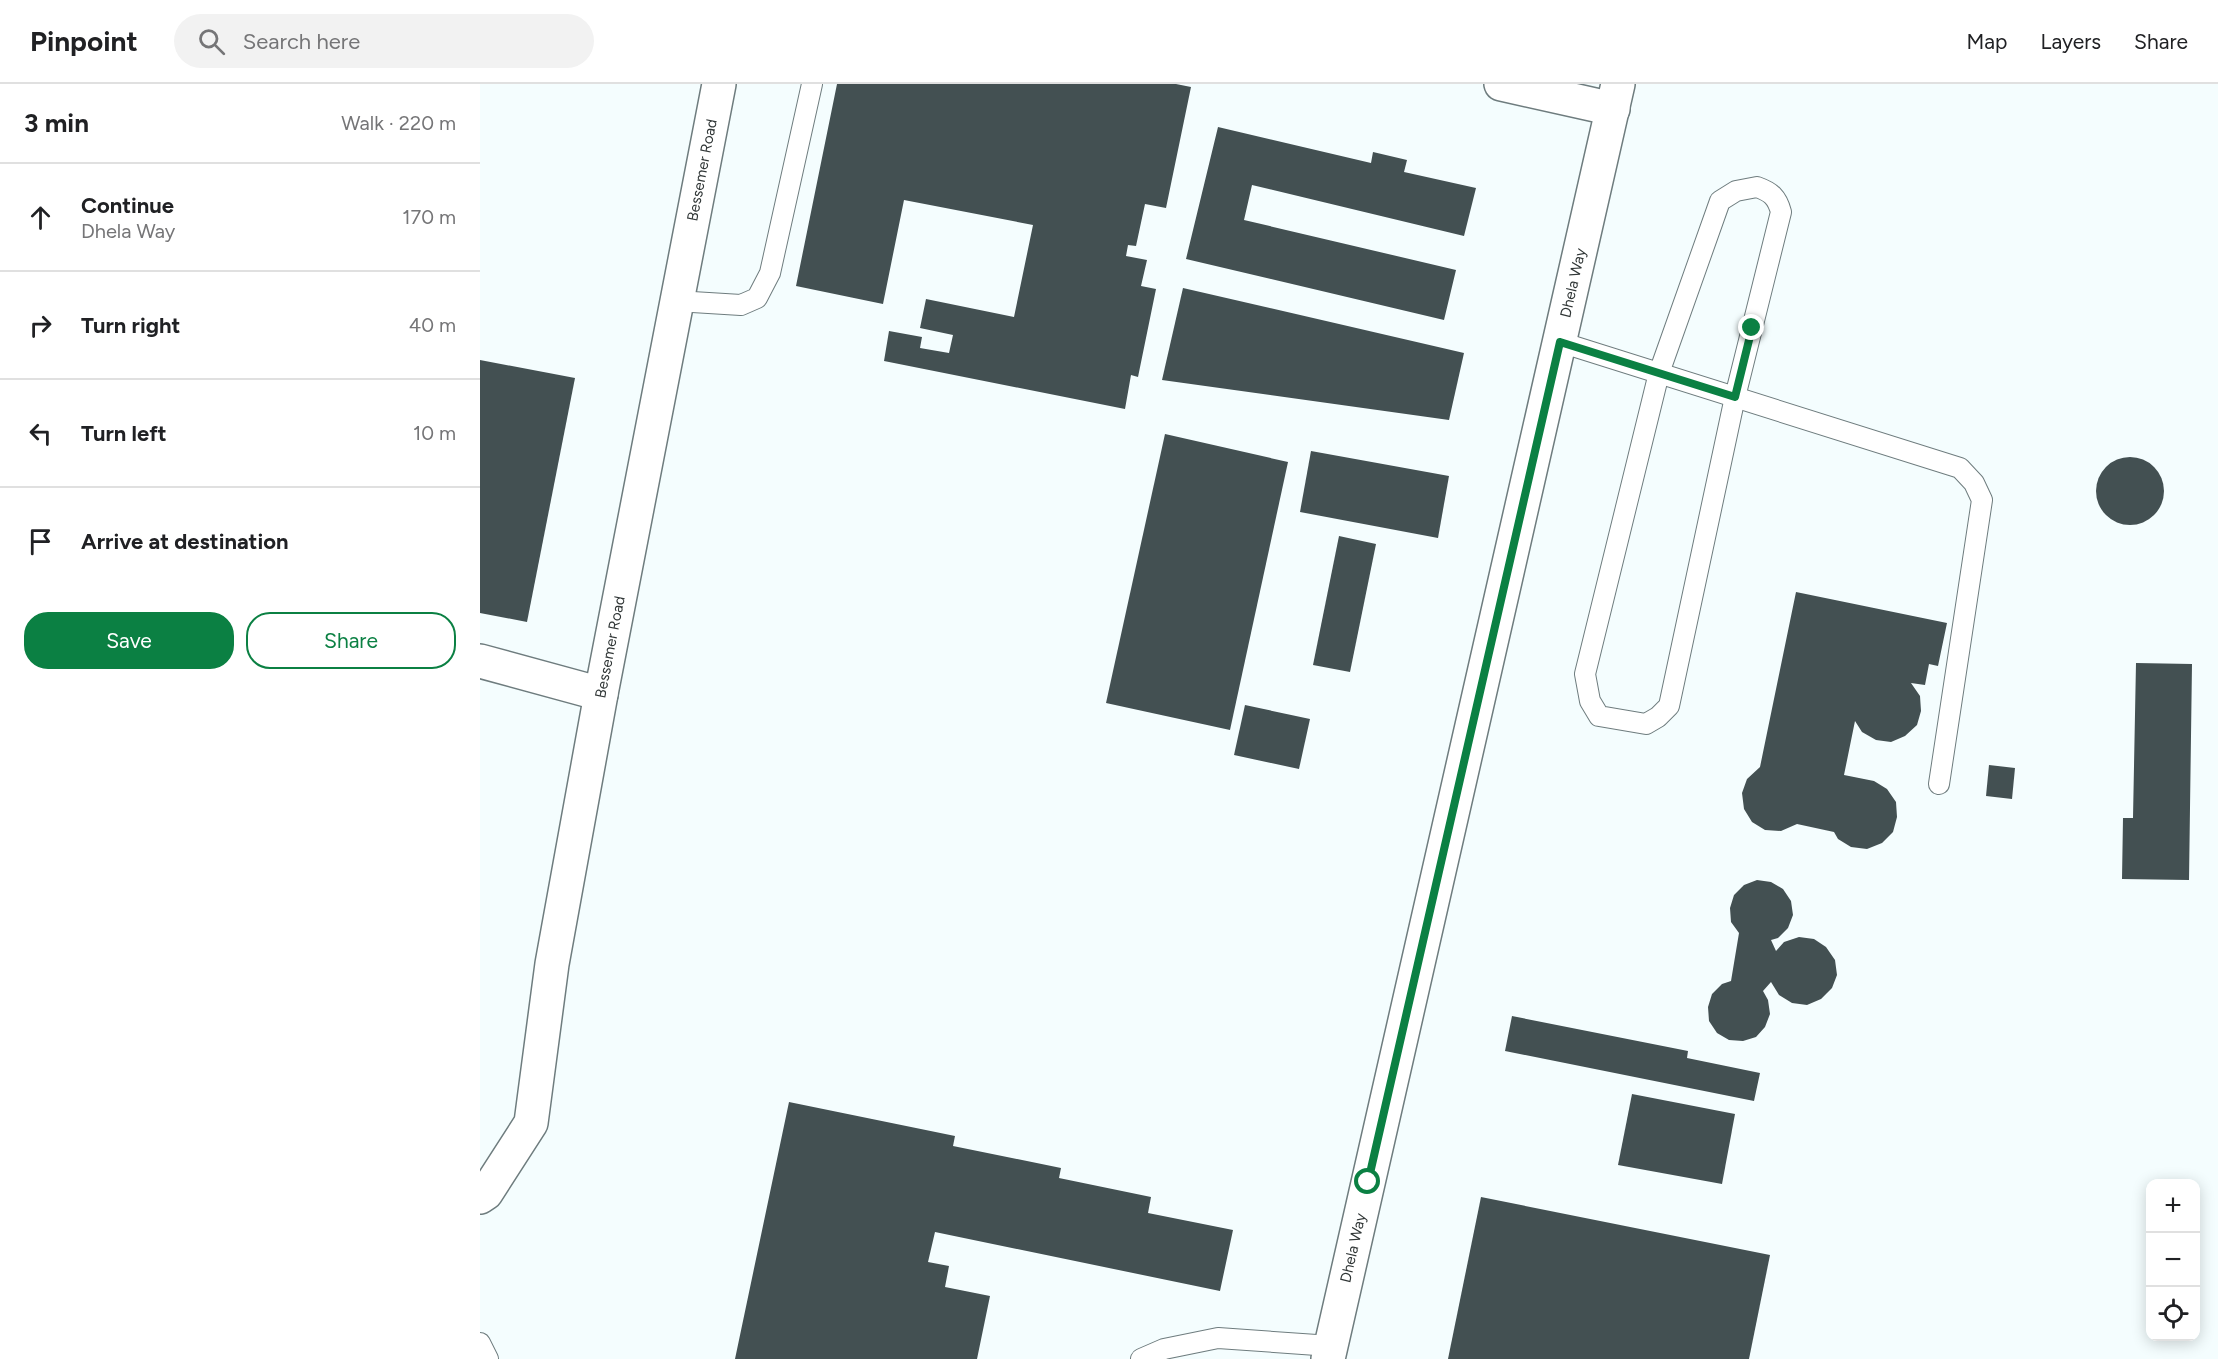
<!DOCTYPE html>
<html lang="en">
<head>
<meta charset="utf-8">
<style>
  body { margin:0; font-family:Figtree,sans-serif; background:#f2f2f2; color:#202124 }
  .controls { position:absolute; right:18px; bottom:18px; display:grid; overflow:hidden; border-radius:12px; box-shadow:0 3px 15px #0003 }
  .controls button { width:54px; height:54px; display:grid; place-items:center; padding:0; border:0; border-bottom:2px solid #e0e0e0; background:#fff; color:#202124; font:30px sans-serif }
  .stop { position:absolute; width:18px; height:18px; margin:-14px; border:4px solid #0b8043; border-radius:50%; background:#fff }
  .stop.end { background:#0b8043; border-color:#fff; box-shadow:0 2px 6px #0008 }
  .list { margin:0; padding:0; list-style:none }
  h2 { display:flex; justify-content:space-between; align-items:center; height:78px; margin:0; padding:0 24px; font-size:26px }
  h2 small { font-size:20px; font-weight:400; color:#757577 }
  .list li { display:grid; grid-template-columns:39px 1fr auto; gap:18px; align-items:center; box-sizing:border-box; height:108px; padding:0 24px; border-top:2px solid #e0e0e0 }
  .list b { display:block; font-size:22px; white-space:nowrap }
  .list p { margin:0; font-size:20px; white-space:nowrap; color:#757577 }
  .list em { font-size:20px; font-style:normal; color:#757577 }
  .actions { display:flex; gap:12px; padding:18px 24px }
  .actions a { flex:1; padding:14px 0; border:2px solid #0b8043; border-radius:24px; text-align:center; font-size:21px; color:#0b8043 }
  .actions .main { background:#0b8043; color:#fff }
  .icon { flex:none; width:33px; height:33px; fill:none; stroke:currentColor; stroke-width:2; stroke-linecap:round; stroke-linejoin:round }
  .map { position:relative; flex:none; width:1738px; height:1275px; overflow:hidden }
  header { display:flex; align-items:center; gap:36px; box-sizing:border-box; height:84px; padding:0 30px; background:#fff; border-bottom:2px solid #e0e0e0 }
  header strong { font-size:28px }
  nav { display:flex; gap:33px; margin-inline-start:auto; font-size:21px }
  .search { width:420px; height:54px; background:#f2f2f2; display:flex; align-items:center; gap:15px; box-sizing:border-box; padding:0 21px; border-radius:33px; color:#757577; font-size:22px }
  main { display:flex }
  aside { flex:1; background:#fff }
  .map>svg:first-child { display:block }
  .building { fill:#435052 }
  .lines { fill:none; stroke-linecap:round; stroke-linejoin:round }
  .lane-casing { stroke:#6e7c7e; stroke-width:22 }
  .street-casing { stroke:#6e7c7e; stroke-width:36 }
  .lane { stroke:#fff; stroke-width:20 }
  .street { stroke:#fff; stroke-width:33 }
  .route { stroke:#0b8043; stroke-width:8 }
  .labels { text-anchor:middle; stroke-width:6; stroke-linejoin:round; paint-order:stroke }
  .street-label { font-size:15px; fill:#313737; stroke:#fff }
</style>
</head>
<body>
<header>
<strong>Pinpoint</strong>
<div class="search"><svg class="icon" aria-label="search" viewBox="0 0 24 24"><circle cx="10" cy="10" r="6"/><path d="M15 15l6 6"/></svg>Search here</div>
<nav><a>Map</a><a>Layers</a><a>Share</a></nav>
</header>
<main>
<aside>
<h2>3 min<small>Walk · 220 m</small></h2>
<ul class="list">
<li><svg class="icon" aria-label="ahead" viewBox="0 0 24 24"><path d="M12 20V5M6 11l6-6 6 6"/></svg><div><b>Continue</b><p>Dhela Way</p></div><em>170 m</em></li>
<li><svg class="icon" aria-label="right" viewBox="0 0 24 24"><path d="M7 20v-9h11M14 6l5 5-5 5"/></svg><div><b>Turn right</b></div><em>40 m</em></li>
<li><svg class="icon" aria-label="left" viewBox="0 0 24 24"><path d="M17 20v-9H6M10 6l-5 5 5 5"/></svg><div><b>Turn left</b></div><em>10 m</em></li>
<li><svg class="icon" aria-label="arrive" viewBox="0 0 24 24"><path d="M6 21V4h12l-3 4 3 4H6"/></svg><div><b>Arrive at destination</b></div></li>
</ul>
<div class="actions"><a class="main">Save</a><a>Share</a></div>
</aside>
<div class="map">
<svg width="1738" height="1275" viewBox="0 0 1738 1275">
  <rect width="100%" height="100%" fill="#f4fdfe"/>
  <g class="building">
    <path d="M357 0H696L711 3 686 124 665 120 656 162 648 161 646 172 667 176 661 202 676 205 658 293 651 291 645 325 404 277 409 247 442 253 440 264 469 269 473 251 440 244 446 215 534 233 553 141 424 116 403 220 316 202Z"/>
    <path d="M738 43 891 79 893 68 927 76 924 88 996 104 984 152 772 101 764 136 976 186 964 236 706 175Z"/>
    <path d="M703 204 984 269 969 336 682 296Z"/>
    <path d="M0 276 95 294 47 538 0 529Z"/>
    <path d="M685 350 808 378 750 646 626 619Z"/>
    <path d="M831 367 969 392 958 454 820 428Z"/>
    <circle cx="1650" cy="407" r="34"/>
    <path d="M859 452 896 460 870 588 833 581Z"/>
    <path d="M1316 508 1467 539 1458 582 1449 580 1445 601 1431 599 1440 612 1441 627 1437 641 1425 652 1411 658 1396 656 1382 648 1375 637 1364 691 1394 697 1407 705 1416 718 1417 733 1413 748 1402 759 1387 765 1371 763 1358 755 1354 748 1317 740 1301 747 1285 746 1272 738 1264 725 1262 709 1267 695 1280 683Z"/>
    <path d="M1656 579 1712 580 1709 796 1642 795 1643 734H1653Z"/>
    <path d="M765 621 830 635 819 685 754 671Z"/>
    <path d="M1509 681 1535 684 1532 715 1506 712Z"/>
    <path d="M1277 796 1291 798 1303 805 1311 817 1313 831 1308 844 1298 854 1291 856 1296 867 1304 858 1319 853 1334 855 1346 863 1355 876 1357 891 1352 904 1341 915 1327 921 1312 919 1299 911 1291 898 1283 907 1288 916 1290 930 1285 943 1276 953 1263 957 1249 956 1237 949 1229 937 1228 923 1232 910 1242 900 1251 897 1259 849 1251 838 1250 824 1254 811 1264 801Z"/>
    <path d="M1032 932 1208 967 1207 974 1280 989 1274 1017 1025 967Z"/>
    <path d="M1152 1010 1255 1030 1242 1100 1138 1081Z"/>
    <path d="M309 1018 475 1052 473 1062 581 1084 579 1094 671 1113 668 1129 753 1146 740 1207 455 1148 448 1178 469 1182 465 1203 510 1212 497 1275H255Z"/>
    <path d="M1001 1113 1290 1171 1269 1275H968Z"/>
  </g>
  <g class="lines">
    <g class="lane-casing">
      <g id="lane">
        <path d="M1277 103C1291 108 1297 113 1301 128L1255 313 1189 622 1178 633 1166 640 1119 632 1110 617 1105 590 1179 289 1240 117 1256 107Z"/>
        <path d="M196 217 261 221 277 214 290 189 332 0"/>
        <path d="M1080 258 1480 384 1494 399 1502 416 1459 700"/>
        <path d="M0 1259 8 1275"/>
        <path d="M661 1275 684 1265 738 1254 851 1262"/>
      </g>
    </g>
    <g class="street-casing">
      <g id="street">
        <path d="M1021 0 1133 25"/>
        <path d="M0 577 121 610"/>
        <path d="M0 1113 6 1109 51 1039 72 880 121 610 239 0"/>
        <path d="M848 1275 1138 0"/>
      </g>
    </g>
    <use href="#lane" class="lane"/>
    <use href="#street" class="street"/>
  </g>
  <g class="lines">
    <path class="route" d="M888 1098 1080 258 1255 313 1272 244"/>
  </g>
  <g class="labels">
    <g class="street-label">
      <text transform="translate(222 86) rotate(-79)" y="5">Bessemer Road</text>
      <text transform="translate(1093 199) rotate(-77)" y="5">Dhela Way</text>
      <text transform="translate(130 563) rotate(-79)" y="5">Bessemer Road</text>
      <text transform="translate(873 1164) rotate(-77)" y="5">Dhela Way</text>
    </g>
  </g>
</svg>
<div class="controls">
<button>+</button>
<button>−</button>
<button><svg class="icon" aria-label="locate" viewBox="0 0 24 24"><circle cx="12" cy="12" r="6"/><path d="M12 2v4M12 18v4M2 12h4M18 12h4"/></svg></button>
</div>
<div class="stop" style="left:888px;top:1098px"></div>
<div class="stop end" style="left:1272px;top:244px"></div>
</div>
</main>
</body>
</html>
